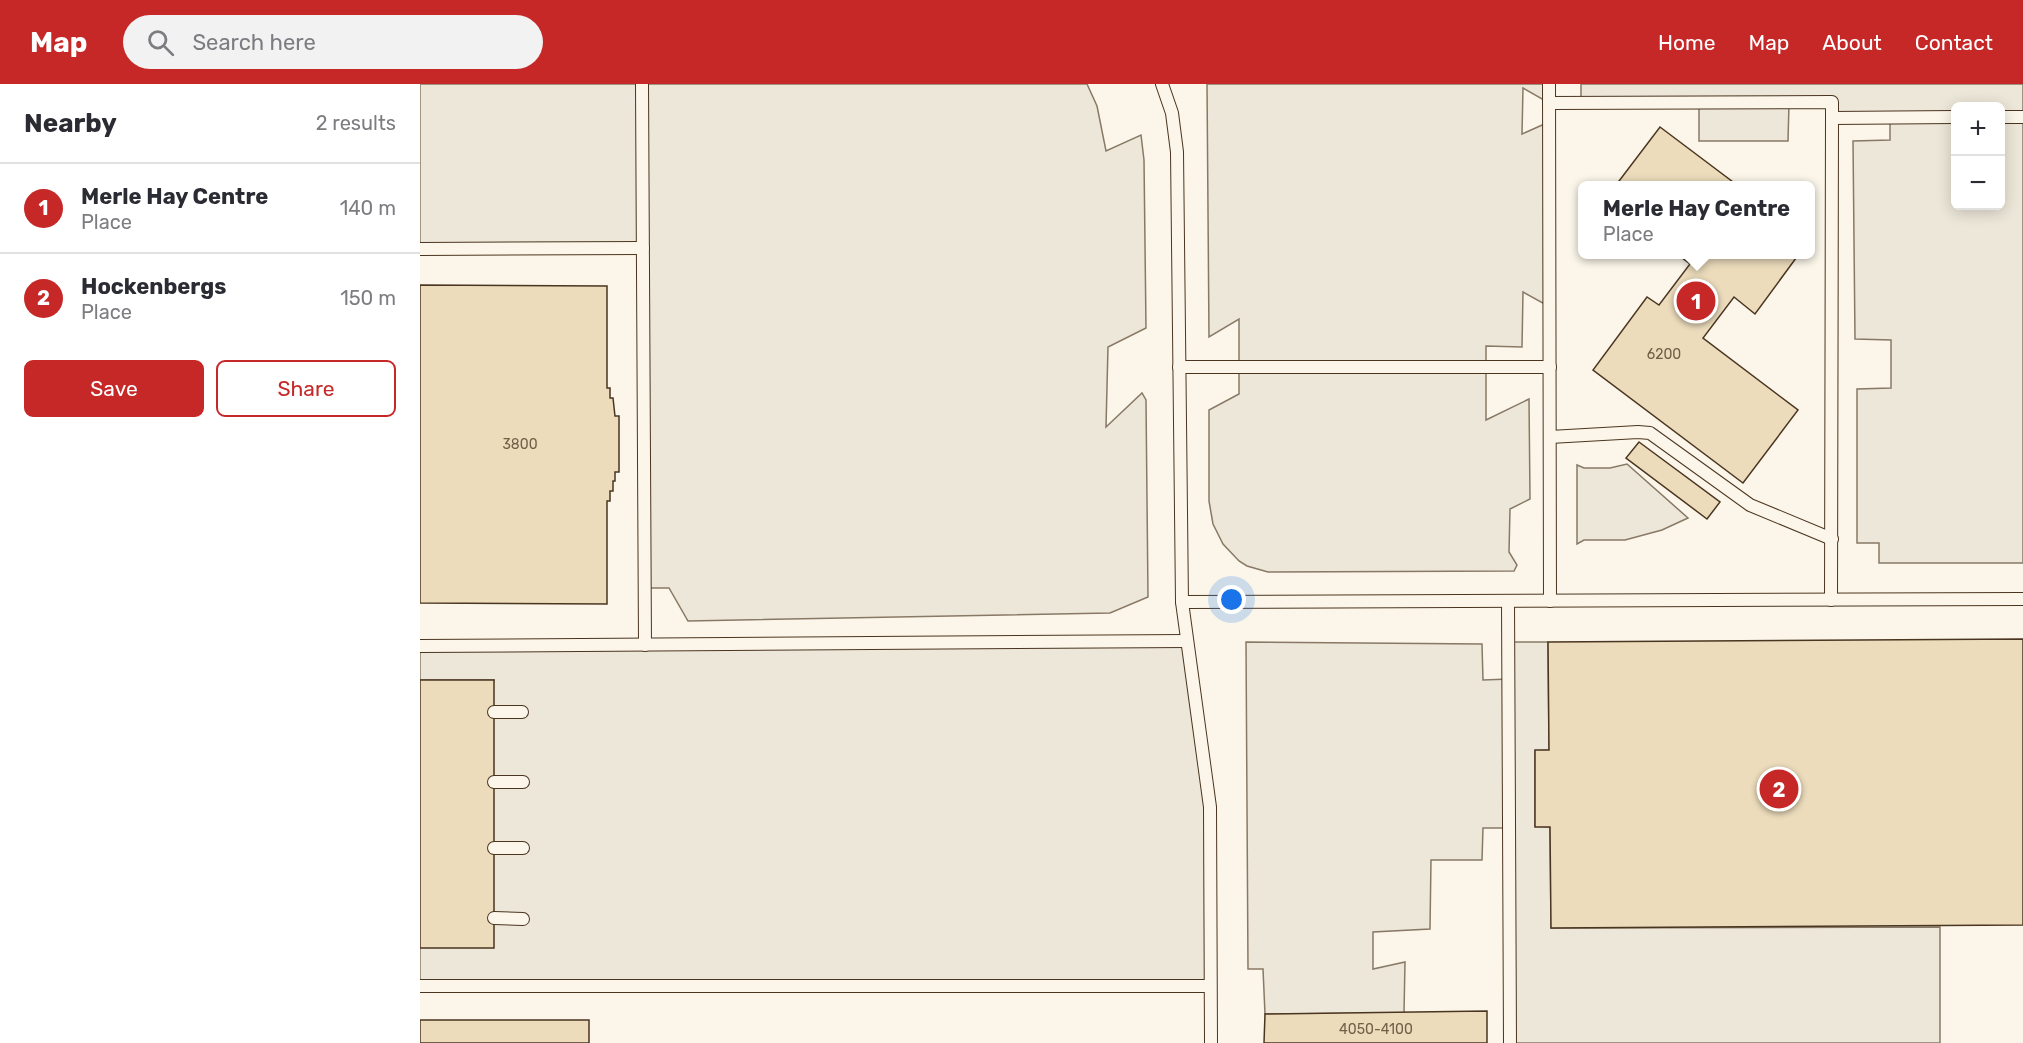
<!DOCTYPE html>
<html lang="en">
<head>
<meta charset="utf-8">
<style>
  body { margin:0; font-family:Rubik,sans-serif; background:#f2f2f3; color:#2b2b33 }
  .controls { position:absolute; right:18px; top:18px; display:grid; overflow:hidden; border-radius:9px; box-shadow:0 3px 15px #0003 }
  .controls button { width:54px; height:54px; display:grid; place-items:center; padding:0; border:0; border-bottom:2px solid #e1e1e2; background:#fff; color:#2b2b33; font:30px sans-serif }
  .you { position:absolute; left:812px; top:516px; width:21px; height:21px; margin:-15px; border:4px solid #fff; border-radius:50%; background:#1a73e8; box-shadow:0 0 0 9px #1a73e833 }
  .badge { display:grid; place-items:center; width:39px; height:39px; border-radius:50%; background:#c62828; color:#fff; font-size:20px; font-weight:700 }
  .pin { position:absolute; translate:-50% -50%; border:3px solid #fff; box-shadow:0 2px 6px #0006 }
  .popup { position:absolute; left:1158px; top:97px; width:237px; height:78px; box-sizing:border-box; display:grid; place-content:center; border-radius:9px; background:#fff; filter:drop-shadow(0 2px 4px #0005); font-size:20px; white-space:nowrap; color:#7c7c81 }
  .popup b { font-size:22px; color:#2b2b33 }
  .popup::after { content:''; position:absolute; left:50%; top:100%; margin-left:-12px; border:12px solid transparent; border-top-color:#fff }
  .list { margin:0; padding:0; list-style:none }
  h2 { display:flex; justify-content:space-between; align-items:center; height:78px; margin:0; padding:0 24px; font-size:26px }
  h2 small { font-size:20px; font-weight:400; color:#7c7c81 }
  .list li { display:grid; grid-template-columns:39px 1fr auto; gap:18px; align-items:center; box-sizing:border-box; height:90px; padding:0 24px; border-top:2px solid #e1e1e2 }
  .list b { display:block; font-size:22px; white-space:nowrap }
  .list p { margin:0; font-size:20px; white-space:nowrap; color:#7c7c81 }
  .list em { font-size:20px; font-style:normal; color:#7c7c81 }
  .actions { display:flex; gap:12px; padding:18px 24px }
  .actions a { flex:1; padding:14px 0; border:2px solid #c62828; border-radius:9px; text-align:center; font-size:21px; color:#c62828 }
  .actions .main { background:#c62828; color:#fff }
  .icon { flex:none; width:33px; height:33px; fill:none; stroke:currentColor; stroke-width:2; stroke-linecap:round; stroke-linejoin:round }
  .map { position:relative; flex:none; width:1603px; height:959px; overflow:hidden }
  header { display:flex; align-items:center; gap:36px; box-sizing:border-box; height:84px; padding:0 30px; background:#c62828; color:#fff }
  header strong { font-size:28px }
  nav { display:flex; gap:33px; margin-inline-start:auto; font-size:21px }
  .search { width:420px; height:54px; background:#f2f2f3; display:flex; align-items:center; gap:15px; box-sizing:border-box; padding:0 21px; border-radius:33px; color:#7c7c81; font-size:22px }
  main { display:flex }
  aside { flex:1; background:#fff }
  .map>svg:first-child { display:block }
  .parking { fill:#ede7d9; stroke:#887966; stroke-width:1.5; fill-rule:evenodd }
  .building { fill:#ecdcbc; stroke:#4a3520; stroke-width:1.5 }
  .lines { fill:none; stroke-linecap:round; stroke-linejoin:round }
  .service-casing { stroke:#4a3520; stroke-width:14 }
  .service { stroke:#fbf6e9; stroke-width:12 }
  .labels { text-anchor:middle; stroke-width:4.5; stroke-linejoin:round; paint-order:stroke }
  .number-label { font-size:14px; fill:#725f47 }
</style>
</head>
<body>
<header>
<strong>Map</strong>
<div class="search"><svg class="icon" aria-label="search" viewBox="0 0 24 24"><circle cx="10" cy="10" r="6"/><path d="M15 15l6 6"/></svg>Search here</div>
<nav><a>Home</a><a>Map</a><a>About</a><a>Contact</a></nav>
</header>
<main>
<aside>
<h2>Nearby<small>2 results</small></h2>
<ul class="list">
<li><span class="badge">1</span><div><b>Merle Hay Centre</b><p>Place</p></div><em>140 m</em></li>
<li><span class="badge">2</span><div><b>Hockenbergs</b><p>Place</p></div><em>150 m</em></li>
</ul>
<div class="actions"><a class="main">Save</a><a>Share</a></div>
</aside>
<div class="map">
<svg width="1603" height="959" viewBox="0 0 1603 959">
  <rect width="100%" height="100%" fill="#fbf6e9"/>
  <g class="parking">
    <path d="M0 0H667L677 22 686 67 721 51 724 76 726 244 688 263 686 343 722 309 726 316 728 513 690 529 268 537 249 504H225L223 164 0 165Z"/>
    <path d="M787 0H1129V19L1103 4 1102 50 1129 38 1130 223 1103 208 1102 263 1066 262V336L1109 315 1110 415 1090 425 1089 468 1097 481 1094 487 848 488 827 482 819 477 803 460 793 440 789 417V326L819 310V235L789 253Z"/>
    <path d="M1161 0H1603V479H1459V459H1437V305L1471 304V256L1435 255 1433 57 1470 56V33L1412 34V19H1369L1368 57H1279V19H1161ZM1536 22H1580V122H1536Z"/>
    <path d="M1207 380 1268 434 1242 446 1205 456H1164L1157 460V381L1164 384H1190Z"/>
    <path d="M767 557 790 723V902H0V864L74 596H0V562Z"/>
    <path d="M826 558 1062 560 1063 596 1089 595 1088 558H1128L1129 666 1115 667V742L1130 743 1131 844 1520 843V959H1090L1088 744H1063L1062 776H1011L1010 845 953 848V885L985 878 984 929 845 930 843 885H828Z"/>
  </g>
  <g class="building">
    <path d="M1240 43 1317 101H1196Z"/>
    <path d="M1257 170H1379L1335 230 1314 213 1283 254 1378 326 1323 399 1173 286 1227 213 1239 221 1270 180Z"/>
    <path d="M0 201 187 202V304H190V314H193L195 332H199V388H195V397H193V407H190V417H187V520L0 519Z"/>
    <path d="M1219 358 1300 418 1287 435 1206 374Z"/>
    <path d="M1603 555V841L1131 844 1130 743H1115V666H1129L1128 558Z"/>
    <rect x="0" y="596" width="74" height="268"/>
    <path d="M1067 927V959H844L845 930Z"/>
    <rect x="0" y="936" width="169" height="23"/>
  </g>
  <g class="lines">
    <g class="service-casing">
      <g id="service">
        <path d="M222 0 225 561"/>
        <path d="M742 0 752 29 757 68 762 518 790 723 791 959"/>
        <path d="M1129 0 1130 517"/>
        <path d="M1129 19 1412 18V34L1536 33"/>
        <path d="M1580 33H1603"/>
        <path d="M0 165 223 164"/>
        <path d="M759 283H1130"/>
        <path d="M1130 353 1218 348 1230 349 1330 421 1412 455"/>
        <path d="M1411 516 1412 34"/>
        <path d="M1088 517 1090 959"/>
        <path d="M762 518 1603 515"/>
        <path d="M0 562 767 557"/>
        <path d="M74 628H102"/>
        <path d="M74 698H103"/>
        <path d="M74 764H103"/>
        <path d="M74 834 103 835"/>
        <path d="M0 902H790"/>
      </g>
    </g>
    <use href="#service" class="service"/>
  </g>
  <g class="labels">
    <g class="number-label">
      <text x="1244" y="275">6200</text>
      <text x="100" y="365">3800</text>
      <text x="956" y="950">4050-4100</text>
    </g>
  </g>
</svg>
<div class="controls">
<button>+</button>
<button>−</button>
</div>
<div class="you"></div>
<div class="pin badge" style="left:1276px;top:217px">1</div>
<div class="popup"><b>Merle Hay Centre</b>Place</div>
<div class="pin badge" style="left:1359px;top:705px">2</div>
</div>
</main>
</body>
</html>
